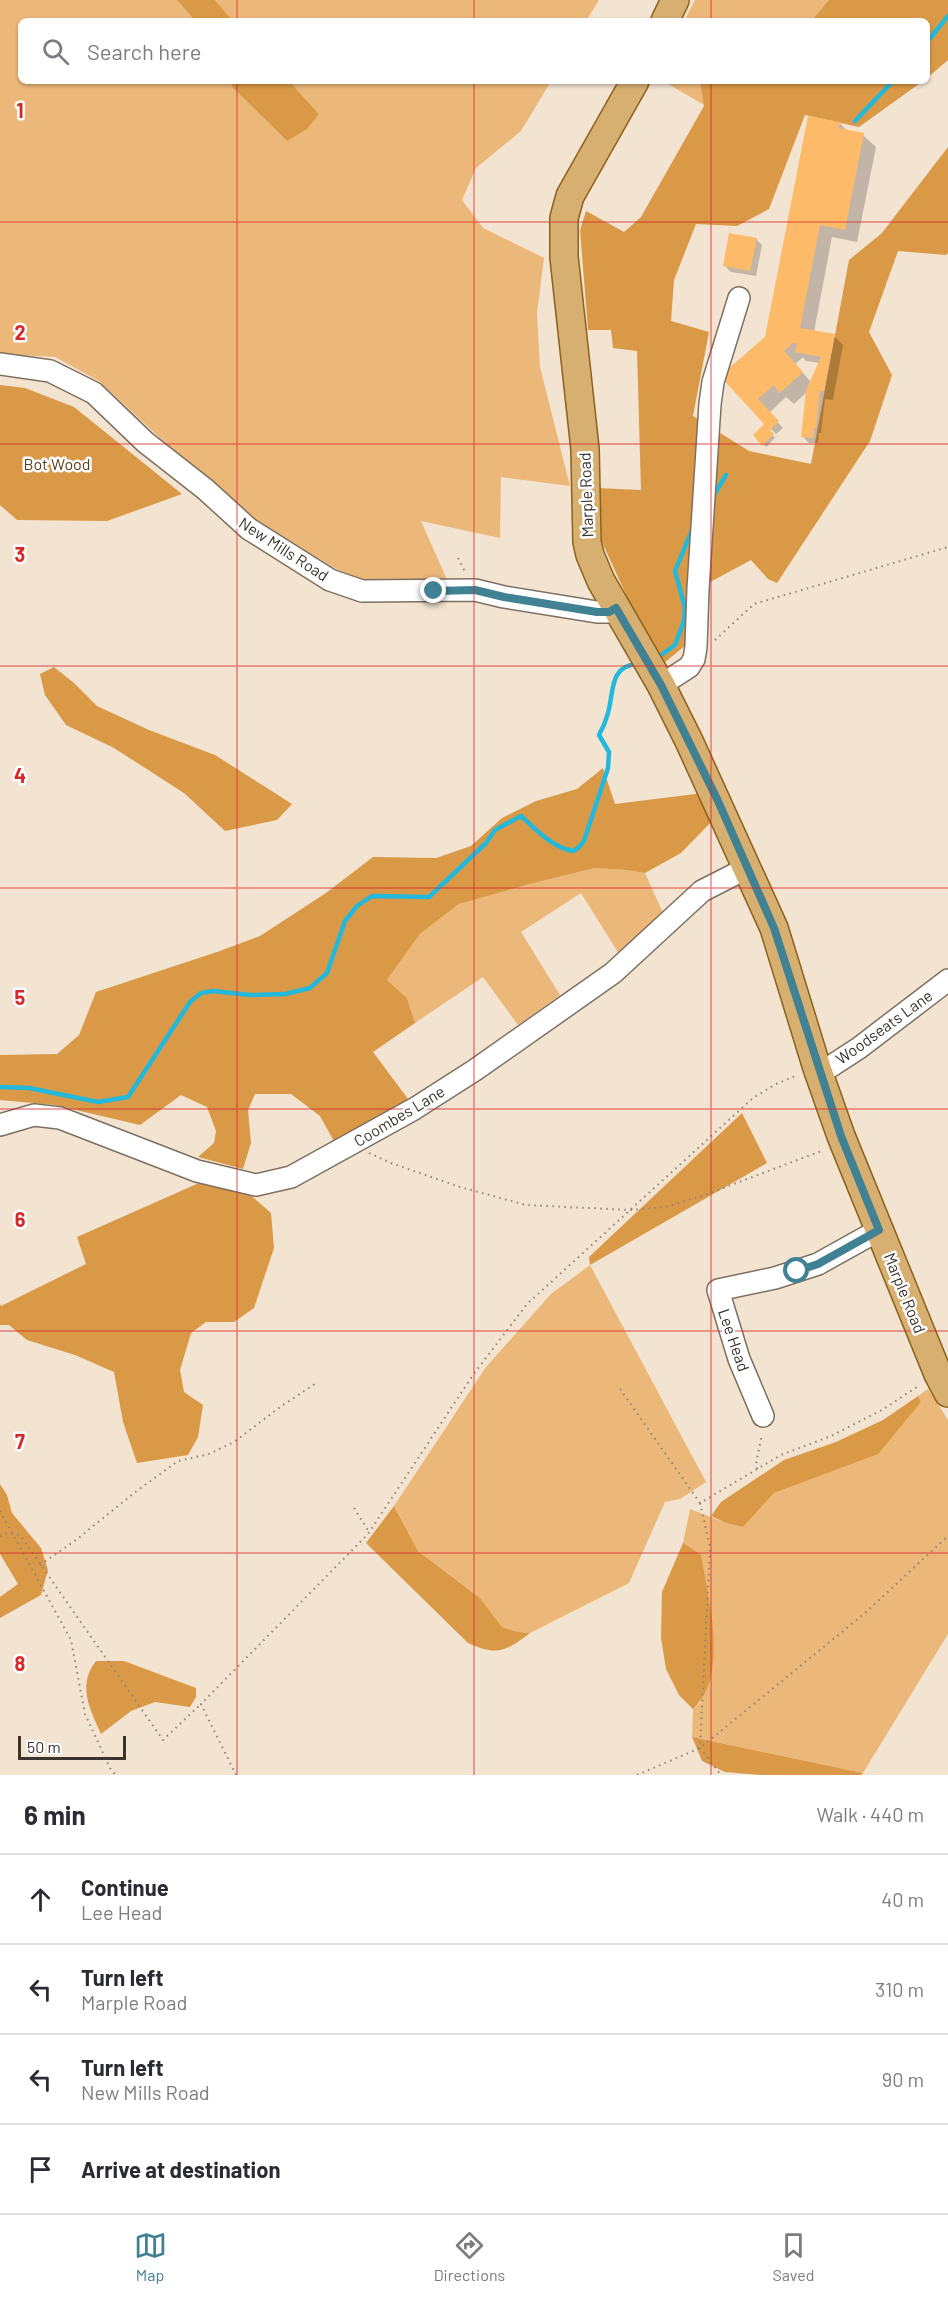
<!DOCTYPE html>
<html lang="en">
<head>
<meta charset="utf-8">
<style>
  body { margin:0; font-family:Barlow,sans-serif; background:#f7f7f7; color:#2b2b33 }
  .scale { position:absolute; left:18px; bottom:15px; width:108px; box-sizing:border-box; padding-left:6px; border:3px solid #3a342d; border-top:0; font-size:16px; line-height:21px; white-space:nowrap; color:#3a342d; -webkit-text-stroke:4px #fff; paint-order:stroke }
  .stop { position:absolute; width:18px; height:18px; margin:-14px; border:4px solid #408193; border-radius:50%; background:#fff }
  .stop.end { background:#408193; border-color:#fff; box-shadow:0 2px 6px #0008 }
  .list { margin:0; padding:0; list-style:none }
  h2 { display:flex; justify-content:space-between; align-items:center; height:78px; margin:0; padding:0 24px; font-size:26px }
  h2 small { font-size:20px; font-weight:400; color:#7c7c81 }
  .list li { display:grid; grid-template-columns:39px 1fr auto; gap:18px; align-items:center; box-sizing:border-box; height:90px; padding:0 24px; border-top:2px solid #e1e1e2 }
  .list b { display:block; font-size:22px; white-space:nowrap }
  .list p { margin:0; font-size:20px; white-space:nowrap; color:#7c7c81 }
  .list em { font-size:20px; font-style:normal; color:#7c7c81 }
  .icon { flex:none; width:33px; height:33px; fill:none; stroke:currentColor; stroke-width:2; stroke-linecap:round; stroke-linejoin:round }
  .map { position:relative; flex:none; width:948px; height:1775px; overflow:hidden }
  .search { position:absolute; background:#fff; box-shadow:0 2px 4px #0004; left:18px; right:18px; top:18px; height:66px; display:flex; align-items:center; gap:15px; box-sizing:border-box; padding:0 21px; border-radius:9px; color:#7c7c81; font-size:22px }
  .sheet { height:438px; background:#fff }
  nav { display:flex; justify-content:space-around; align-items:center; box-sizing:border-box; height:84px; border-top:2px solid #e1e1e2; background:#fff; font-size:16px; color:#7c7c81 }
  nav a { display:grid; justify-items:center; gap:3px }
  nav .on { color:#408193 }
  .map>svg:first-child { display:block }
  .green { fill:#ecb879 }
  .forest { fill:#da9946 }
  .shadow { fill:#0003; fill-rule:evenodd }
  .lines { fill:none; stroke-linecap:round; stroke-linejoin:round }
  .stream { stroke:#23b9dc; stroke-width:4.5 }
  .building { fill:#fdba69 }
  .minor-casing { stroke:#7e7060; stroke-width:24 }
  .major-casing { stroke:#8e611c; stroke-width:30 }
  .path { stroke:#8f8478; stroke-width:2; stroke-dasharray:1.5 4.5; stroke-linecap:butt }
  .minor { stroke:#fff; stroke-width:21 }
  .major { stroke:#d6af71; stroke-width:27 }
  .route { stroke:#408193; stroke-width:8 }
  .grid { fill:none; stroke:#d62828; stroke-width:1.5; stroke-opacity:0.55 }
  .labels { text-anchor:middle; stroke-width:5; stroke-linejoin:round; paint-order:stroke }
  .park-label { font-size:16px; fill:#5a3f1d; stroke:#fff }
  .street-label { font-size:16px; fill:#3a342d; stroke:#fff }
  .grid-label { font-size:20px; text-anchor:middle; font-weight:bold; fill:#d62828; stroke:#fff; stroke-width:5; stroke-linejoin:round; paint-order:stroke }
</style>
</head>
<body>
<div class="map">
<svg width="948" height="1775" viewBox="0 0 948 1775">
  <rect width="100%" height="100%" fill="#f3e3d1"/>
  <g class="green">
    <path d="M0 0H177L195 21H21V81H229L233 88 287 141 319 114 289 81H551L521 131 476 168 462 200 483 228 544 258 537 313 540 367 570 486 501 477 500 538 421 521 449 584 362 579 338 570 260 524 160 438 99 381 55 357 0 354Z"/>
    <path d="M215 0H599L586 21H233Z"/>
    <path d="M695 0H829L811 21H684Z"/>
    <path d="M663 81H700L704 105Z"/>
    <path d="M595 868 626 870 645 873 663 913 619 954 581 893 521 932 560 995 518 1025 483 977 415 1023 407 998 387 980 420 934 459 904 530 884Z"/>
    <path d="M590 1265 706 1482 680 1499 665 1502 629 1583 530 1633 518 1632 502 1627 480 1598 418 1551 394 1506 486 1367 551 1294Z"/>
    <path d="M928 1389 948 1420V1634L863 1773 692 1737 693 1709 701 1702 683 1543 690 1509 726 1523 743 1527 774 1493 826 1473 921 1402 918 1396Z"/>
  </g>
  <g class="forest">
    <path d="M177 0H215L233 21H195Z"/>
    <path d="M829 0H948V60L927 78V21H811Z"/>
    <path d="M229 81H289L319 114 307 129 287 141 233 88Z"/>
    <path d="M700 81H923L859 127 805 115 769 209 737 226 696 224 674 280 671 321 709 332 693 416 749 451 811 464 849 260 882 233 948 147V253L946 255 898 251 869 332 892 375 870 441 777 583 768 579 751 560 699 588 686 645 659 667 602 542 598 488 641 490 637 351 613 348 611 330H588L580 230 586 211 624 232 641 217 704 106Z"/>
    <path d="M0 385 25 388 74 407 182 494 107 521 17 520 0 505Z"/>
    <path d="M54 667 74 683 97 706 149 730 215 755 292 804 277 820 225 831 184 793 114 748 66 725 45 695 40 674Z"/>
    <path d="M603 768 615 804 703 793 714 819 681 853 645 873 626 870 595 868 530 884 459 904 420 934 387 980 407 998 415 1023 373 1052 408 1099 372 1125 335 1143 320 1116 291 1094H255L248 1110 251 1143 243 1169 198 1157 214 1143 216 1131 207 1107 181 1095 140 1125 55 1105 0 1100V1055L57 1054 79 1035 96 992 217 952 260 936 326 893 373 857 436 858 471 846 502 818 536 801 577 789Z"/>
    <path d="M742 1113 767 1163 590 1265 589 1257Z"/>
    <path d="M199 1183 247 1192 271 1213 274 1248 254 1308 234 1322H206L191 1333 180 1370 184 1392 203 1405 198 1437 188 1455 137 1463 123 1422 114 1372 75 1355 27 1340 9 1325H0V1304L1 1306 86 1264 77 1237Z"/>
    <path d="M918 1396 921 1402 878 1454 774 1493 743 1527 726 1523 711 1516 721 1502 784 1460 836 1442 883 1420Z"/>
    <path d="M0 1484 7 1495 12 1513 41 1548 48 1570 41 1595 0 1618V1597L18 1584 0 1554Z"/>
    <path d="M394 1506 418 1551 480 1598 502 1627 518 1632 530 1633C505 1652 497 1656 468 1643L366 1543Z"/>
    <path d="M683 1543 701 1555C708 1598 730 1676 693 1709L679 1695 666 1669 661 1638 662 1592Z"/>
    <path d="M96 1661H124L196 1688V1697L190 1707 155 1702 131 1711 101 1734C90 1709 77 1685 96 1661Z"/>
    <path d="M692 1737 863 1773 861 1775H761L725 1772 702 1761Z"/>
  </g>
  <g class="shadow">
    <path d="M840 123 848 132 863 135 876 147 857 242 832 237 814 332 834 336 843 345 833 400 825 399 821 433H819L818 443H809L803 437 807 392 794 404 786 397 769 413 783 428 776 434 750 407 766 338ZM803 357 806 361 820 363 811 382 795 364Z"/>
    <path d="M756 239 762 245 756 276 731 272 725 266Z"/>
    <path d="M764 426 775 438 766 447 755 435Z"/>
  </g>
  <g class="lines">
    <g class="stream">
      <path d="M927 42 948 16"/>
      <path d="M855 121 893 81"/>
      <path d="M714 495 726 475"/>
      <path d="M657 658 675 645 684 621 685 608 675 571 692 530"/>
      <path d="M0 1087 29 1088 98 1102 128 1097 190 1002 201 993 213 991 250 995 285 994 310 988 327 973 345 921 357 906 372 896 429 897 486 843 495 830 521 816C535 829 553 848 573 851L578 848 584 841 608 768 609 752 599 735C603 728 606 721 608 713 614 692 609 666 637 664"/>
    </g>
  </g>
  <g class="building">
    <path d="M808 116 840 122 839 128 864 133 845 230 820 225 800 328 835 334 824 391H820L816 428H814L813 438 801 437 806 390 821 357 795 352 797 344 793 343 784 351 803 372 780 393 774 385 758 399 779 421 770 430 774 434 762 446 753 435 764 424 720 376 765 337Z"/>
    <path d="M729 233 757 238 750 271 723 266Z"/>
  </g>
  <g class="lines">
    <g class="minor-casing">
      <g id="minor">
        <path d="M0 364 50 371 94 393 145 442 205 489 249 529 330 580 362 591 475 590 504 597 597 612H609L616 608"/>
        <path d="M661 685 689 667 694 659 696 647 698 589 710 404 713 382 739 298"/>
        <path d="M819 1074 859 1048 948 980"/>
        <path d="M0 1125 34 1115 60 1118 197 1171 256 1185 291 1177 414 1109 475 1070 613 973 702 891 747 868"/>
        <path d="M763 1416 739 1359 718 1290 775 1278 818 1264 879 1230"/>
      </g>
    </g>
    <g class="major-casing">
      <g id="major">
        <path d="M665 21 675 0"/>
        <path d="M635 81 570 196 564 218V257L585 449 587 542 590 555 601 581 661 685 689 741 774 928 817 1068 841 1136 938 1374 948 1393"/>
      </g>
    </g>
    <g class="path">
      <path d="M458 558 465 572"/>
      <path d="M715 640 754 604 948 547"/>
      <path d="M369 1153 391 1163 460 1187 526 1205 630 1210 665 1207 702 1196 824 1150"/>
      <path d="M620 1389 700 1503 781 1455 831 1436 882 1410 920 1385"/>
      <path d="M757 1469 756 1464 762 1434"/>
      <path d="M700 1503 710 1547 700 1748 721 1775"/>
      <path d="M354 1508 369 1532"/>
      <path d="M0 1511 71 1640 85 1714 111 1770 116 1775"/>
      <path d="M0 1536 8 1533 20 1535 163 1740 201 1704"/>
      <path d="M40 1565 76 1540 134 1493 178 1461 209 1454 234 1442 280 1407 318 1382"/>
      <path d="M236 1775 201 1704 368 1534 473 1375 527 1304 753 1098 776 1084 798 1075"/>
      <path d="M637 1775 700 1748 864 1614 948 1536"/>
    </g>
    <use href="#minor" class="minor"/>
    <use href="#major" class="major"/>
  </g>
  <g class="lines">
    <path class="route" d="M434 591 475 590 504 597 597 612H609L616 608 661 685 718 801 774 928 841 1136 879 1230 818 1264 797 1271"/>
  </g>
  <path class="grid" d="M237 0V21M474 0V21M711 0V21M237 81V1775M474 81V1775M711 81V1775M0 222H948M0 444H948M0 666H948M0 888H948M0 1109H948M0 1331H948M0 1553H948"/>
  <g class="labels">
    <g class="park-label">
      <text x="57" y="470">Bot Wood</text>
    </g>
    <g class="street-label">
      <text transform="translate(586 495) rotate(-92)" y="6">Marple Road</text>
      <text transform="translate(284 549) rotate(33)" y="6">New Mills Road</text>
      <text transform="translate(884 1027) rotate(-36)" y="6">Woodseats Lane</text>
      <text transform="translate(399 1116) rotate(-31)" y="6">Coombes Lane</text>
      <text transform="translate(905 1293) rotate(68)" y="6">Marple Road</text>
      <text transform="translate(734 1340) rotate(71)" y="6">Lee Head</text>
    </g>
  </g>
  <g class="grid-label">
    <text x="20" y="118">1</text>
    <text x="20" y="340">2</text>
    <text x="20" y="562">3</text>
    <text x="20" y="783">4</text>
    <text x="20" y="1005">5</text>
    <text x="20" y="1227">6</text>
    <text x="20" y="1449">7</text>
    <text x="20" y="1671">8</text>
  </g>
</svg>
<div class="scale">50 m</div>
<div class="stop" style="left:797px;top:1271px"></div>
<div class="stop end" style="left:434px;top:591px"></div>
<div class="search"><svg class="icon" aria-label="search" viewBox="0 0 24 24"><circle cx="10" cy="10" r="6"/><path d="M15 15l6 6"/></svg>Search here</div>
</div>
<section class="sheet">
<h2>6 min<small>Walk · 440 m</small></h2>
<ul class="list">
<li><svg class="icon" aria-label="ahead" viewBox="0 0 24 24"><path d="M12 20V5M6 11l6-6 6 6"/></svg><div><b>Continue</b><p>Lee Head</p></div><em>40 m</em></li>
<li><svg class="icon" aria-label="left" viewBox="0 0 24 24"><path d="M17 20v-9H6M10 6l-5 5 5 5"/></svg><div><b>Turn left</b><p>Marple Road</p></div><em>310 m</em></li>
<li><svg class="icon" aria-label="left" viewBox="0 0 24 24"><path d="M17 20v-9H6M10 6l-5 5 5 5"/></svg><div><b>Turn left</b><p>New Mills Road</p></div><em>90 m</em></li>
<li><svg class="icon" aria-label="arrive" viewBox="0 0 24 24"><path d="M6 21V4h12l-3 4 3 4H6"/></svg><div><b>Arrive at destination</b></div></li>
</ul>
</section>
<nav>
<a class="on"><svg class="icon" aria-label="map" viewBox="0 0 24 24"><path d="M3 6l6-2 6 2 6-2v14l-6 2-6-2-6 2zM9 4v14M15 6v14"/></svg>Map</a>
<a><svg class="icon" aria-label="directions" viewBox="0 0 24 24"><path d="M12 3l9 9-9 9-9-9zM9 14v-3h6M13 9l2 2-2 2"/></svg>Directions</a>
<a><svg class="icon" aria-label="saved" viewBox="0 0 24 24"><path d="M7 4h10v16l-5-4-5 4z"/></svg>Saved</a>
</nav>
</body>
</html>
